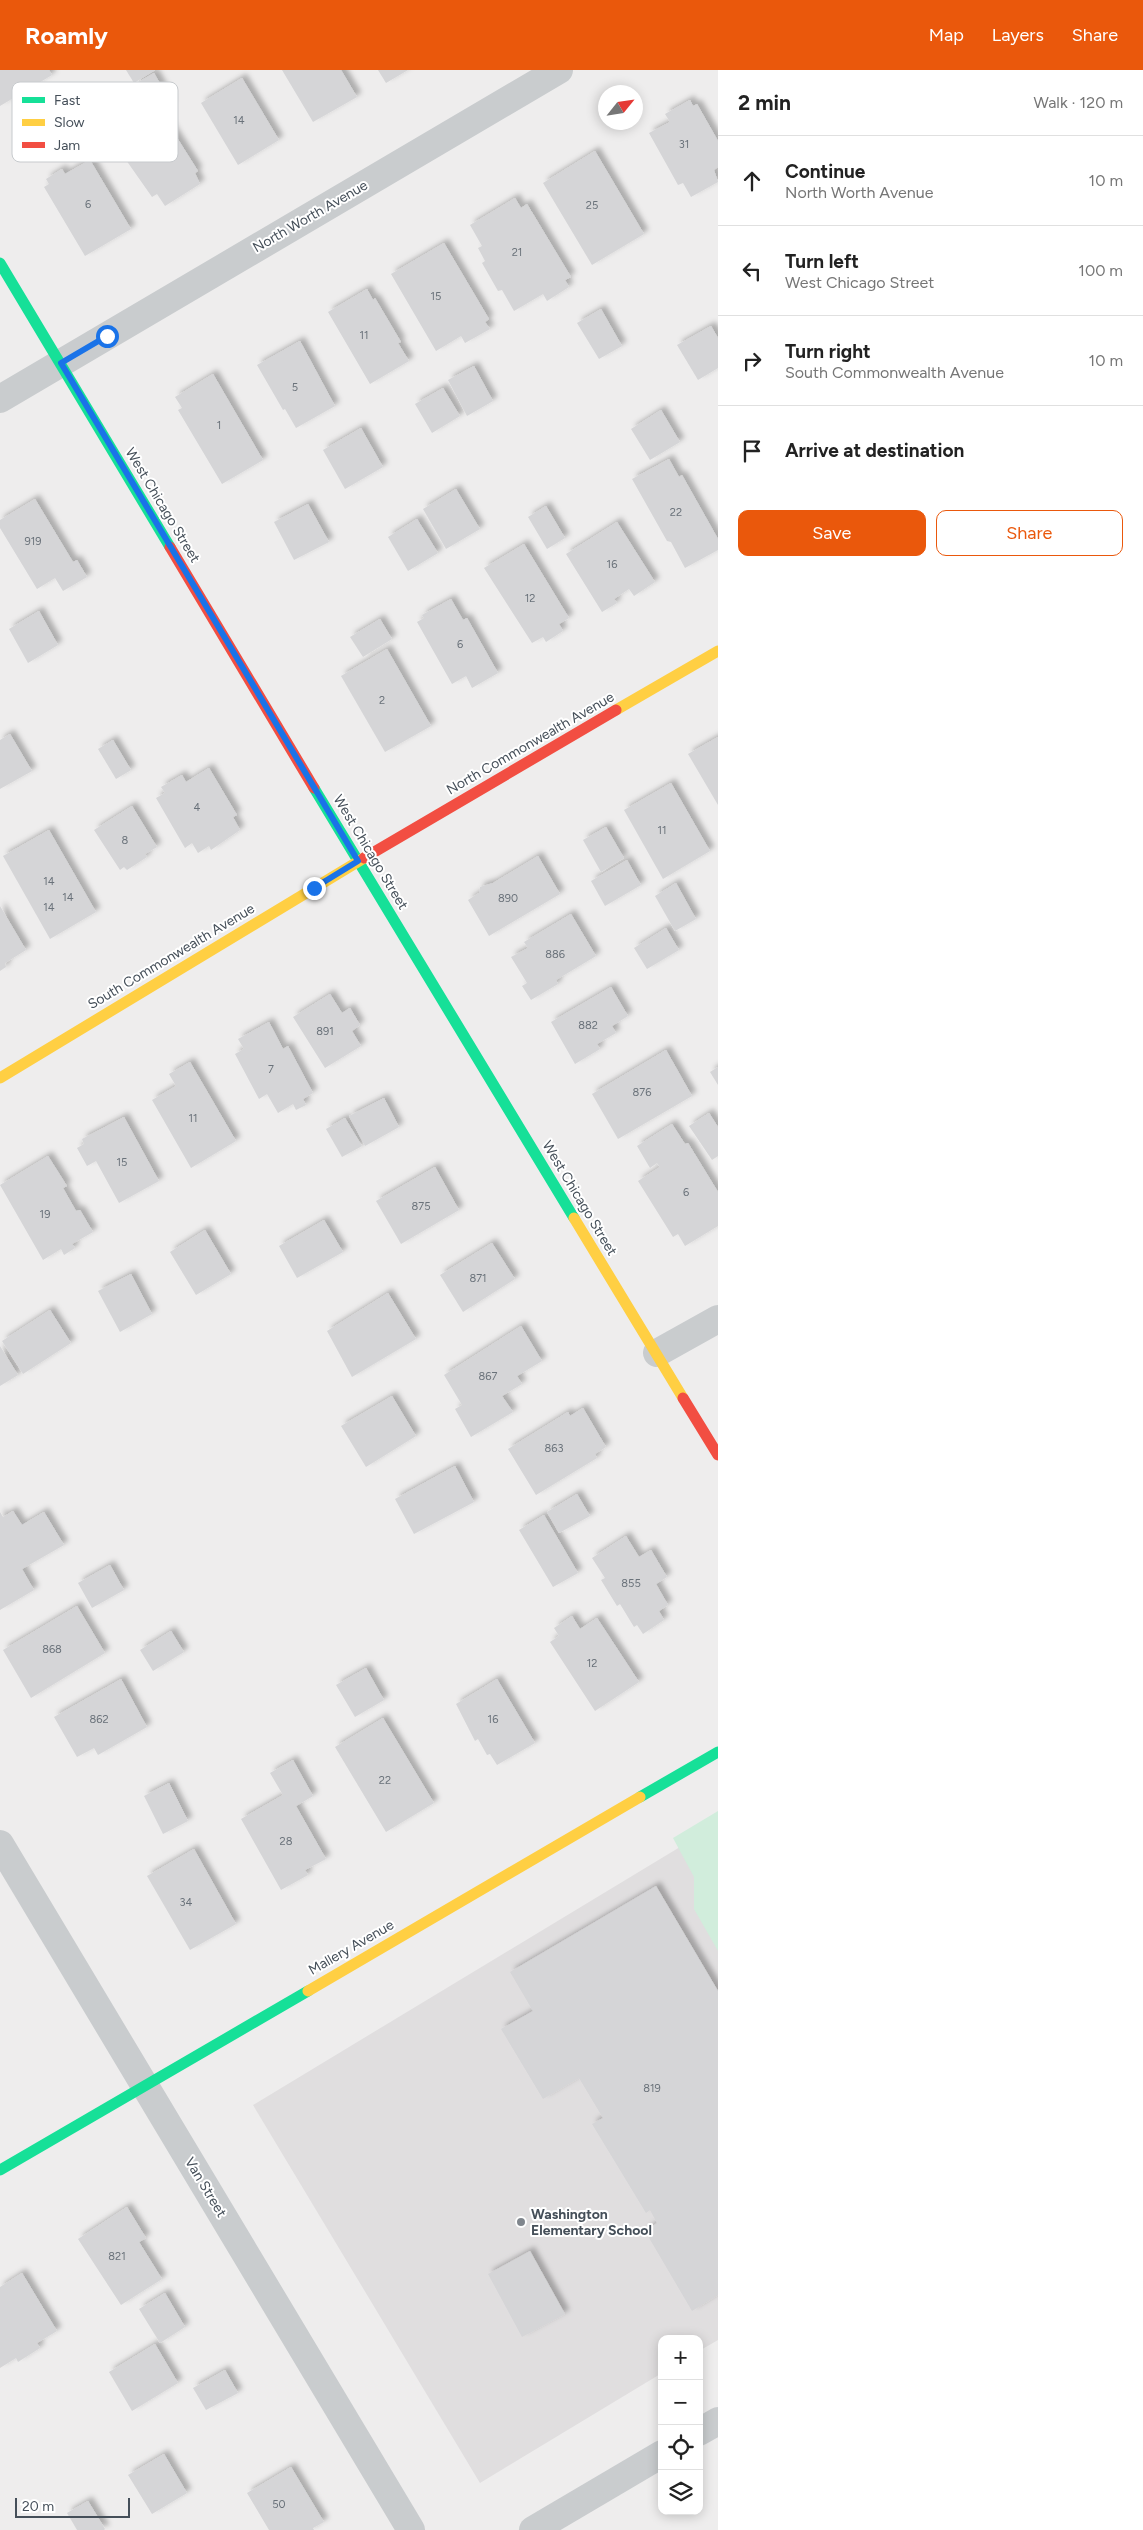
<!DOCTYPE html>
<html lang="en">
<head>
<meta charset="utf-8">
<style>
  body { margin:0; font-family:Figtree,sans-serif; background:#f2f2f2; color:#222 }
  .controls { position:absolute; right:15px; bottom:15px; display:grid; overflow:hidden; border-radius:10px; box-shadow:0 2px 12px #0003 }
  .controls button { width:45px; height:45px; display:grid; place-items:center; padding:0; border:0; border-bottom:1px solid #e0e0e0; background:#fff; color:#222; font:25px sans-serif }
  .compass { position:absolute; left:598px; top:15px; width:45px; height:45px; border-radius:50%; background:#fff; box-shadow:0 2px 12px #0003; rotate:60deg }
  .scale { position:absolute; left:15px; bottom:12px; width:115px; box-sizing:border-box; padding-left:5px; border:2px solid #454f59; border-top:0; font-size:14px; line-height:18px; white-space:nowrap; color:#454f59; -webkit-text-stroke:4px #fff; paint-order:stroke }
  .stop { position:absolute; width:15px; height:15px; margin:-11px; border:4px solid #1a73e8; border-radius:50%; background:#fff }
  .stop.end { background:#1a73e8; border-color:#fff; box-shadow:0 1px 5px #0008 }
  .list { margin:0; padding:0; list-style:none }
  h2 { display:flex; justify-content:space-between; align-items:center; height:65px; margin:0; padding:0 20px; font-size:21px }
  h2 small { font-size:16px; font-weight:400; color:#767676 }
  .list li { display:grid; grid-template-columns:32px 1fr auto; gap:15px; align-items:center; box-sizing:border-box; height:90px; padding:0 20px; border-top:1px solid #e0e0e0 }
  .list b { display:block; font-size:19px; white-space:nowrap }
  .list p { margin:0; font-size:16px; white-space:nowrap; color:#767676 }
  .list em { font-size:16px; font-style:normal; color:#767676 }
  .actions { display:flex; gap:10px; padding:15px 20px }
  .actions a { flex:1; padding:11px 0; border:1px solid #ea580c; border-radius:10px; text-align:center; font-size:18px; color:#ea580c }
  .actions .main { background:#ea580c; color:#fff }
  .icon { flex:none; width:28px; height:28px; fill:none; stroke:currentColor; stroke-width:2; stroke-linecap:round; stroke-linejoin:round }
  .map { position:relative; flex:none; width:718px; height:2460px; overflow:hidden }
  header { display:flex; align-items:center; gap:30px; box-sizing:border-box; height:70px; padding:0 25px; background:#ea580c; color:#fff }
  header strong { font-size:24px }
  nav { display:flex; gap:28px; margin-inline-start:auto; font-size:18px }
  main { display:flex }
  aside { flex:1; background:#fff }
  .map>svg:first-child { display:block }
  .education { fill:#e0dedf }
  .green { fill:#d1eddc }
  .building { fill:#d5d5d7; filter:url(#shadow) }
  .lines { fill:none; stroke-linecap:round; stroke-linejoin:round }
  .street { stroke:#c9ccce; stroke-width:28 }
  .fast { stroke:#16e098; stroke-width:11 }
  .slow { stroke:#ffcf43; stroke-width:11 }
  .jam { stroke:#f24e42; stroke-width:11 }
  .route { stroke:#1a73e8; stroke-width:6 }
  .poi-dot { fill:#80868d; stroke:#fff; stroke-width:2 }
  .labels { text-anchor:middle; stroke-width:4; stroke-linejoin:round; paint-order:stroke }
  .number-label { font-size:11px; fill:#6a727a }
  .street-label { font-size:14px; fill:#454f59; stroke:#fff }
  .poi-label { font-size:14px; font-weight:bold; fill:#454f59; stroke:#fff; text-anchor:start }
  .key { fill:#fff; stroke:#c7cacd; stroke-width:1 }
  .key-label { font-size:14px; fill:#454f59 }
</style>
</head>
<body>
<header>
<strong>Roamly</strong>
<nav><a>Map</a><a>Layers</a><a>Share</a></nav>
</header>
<main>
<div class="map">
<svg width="718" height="2460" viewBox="0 0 718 2460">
  <defs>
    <filter id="shadow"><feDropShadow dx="4.5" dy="-4.5" stdDeviation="2.5" flood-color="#0004"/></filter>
  </defs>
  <rect width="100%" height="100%" fill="#eeeded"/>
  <path class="education" d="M718 1754V2270L699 2281V2269H662V2303L480 2413 253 2035Z"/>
  <path class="green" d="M718 1741V1881L694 1839V1807L673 1768Z"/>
  <g class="building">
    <path d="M0 0H49L52 5 0 36Z"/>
    <path d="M126 0H155L134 13Z"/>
    <path d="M282 0H341L357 27 313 52Z"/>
    <path d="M378 0H408L386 13Z"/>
    <path d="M154 3 171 33 152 43 135 14Z"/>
    <path d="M242 8 279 70 238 95 201 33Z"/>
    <path d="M690 30 693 36 697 34 718 71V97L714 100 718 112 691 127 683 113 678 115 649 63 670 52 665 44Z"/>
    <path d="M162 44 198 101 195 103 200 114 165 136 157 124 152 127 119 80 153 58 149 52Z"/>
    <path d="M595 81 644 164 592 195 543 113Z"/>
    <path d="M90 90 131 159 85 186 44 117 49 114 46 109 62 99 65 104Z"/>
    <path d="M515 128 521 138 527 134 571 207 565 210 569 217 547 231 543 224 514 241 502 220 498 221 482 193 485 191 478 178 482 176 470 155Z"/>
    <path d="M444 173 489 249 485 252 490 259 465 273 461 266 436 281 391 204Z"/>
    <path d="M367 219 373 230 375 228 401 272 398 273 409 291 370 314 328 242Z"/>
    <path d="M601 239 622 276 599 289 577 253Z"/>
    <path d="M711 256 718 268V298L698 310 677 275Z"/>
    <path d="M300 271 335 336 296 358 285 339 283 340 257 295Z"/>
    <path d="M474 296 493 331 467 346 448 310Z"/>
    <path d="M213 304 263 390 222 414 178 340 182 338 175 327Z"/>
    <path d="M443 318 460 346 432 363 415 334Z"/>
    <path d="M661 340 680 372 650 390 631 359Z"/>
    <path d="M361 358 383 397 345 419 323 380Z"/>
    <path d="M669 389 679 407 682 405 718 469V480L685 498 671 472 667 471 632 409Z"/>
    <path d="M456 419 480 459 446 479 423 439Z"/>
    <path d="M35 429 73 492 77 490 87 507 63 521 55 508 37 519 0 458V450Z"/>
    <path d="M308 434 329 472 294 490 274 452Z"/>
    <path d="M546 436 565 468 547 479 528 447Z"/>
    <path d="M417 449 438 483 408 501 388 467Z"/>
    <path d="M617 452 655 512 634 526 629 519 614 529 617 533 602 542 566 484Z"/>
    <path d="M524 474 569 548 559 554 563 561 546 572 543 567 532 573 484 498Z"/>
    <path d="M451 529 463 550 467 548 498 603 472 618 466 606 452 614 417 552 424 548 422 545Z"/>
    <path d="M39 541 58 575 28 593 9 559Z"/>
    <path d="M380 549 392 569 363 587 350 567Z"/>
    <path d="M387 579 431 656 385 682 341 606Z"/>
    <path d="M10 664 32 701 0 719V670Z"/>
    <path d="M718 667V735L688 684Z"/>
    <path d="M113 670 131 700 116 709 98 679Z"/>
    <path d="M209 698 237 745 233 747 240 760 211 780 209 776 198 783 192 773 185 778 156 728 165 723 161 717 182 705 186 712Z"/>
    <path d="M671 713 710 781 663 809 624 740Z"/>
    <path d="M132 736 157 777 145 784 147 787 127 800 124 797 120 800 94 760Z"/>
    <path d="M606 757 624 788 601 802 583 770Z"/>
    <path d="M49 760 96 842 50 869 3 786Z"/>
    <path d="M538 786 560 824 489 866 468 830 479 823 480 817 493 813Z"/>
    <path d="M627 790 641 815 605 836 591 811Z"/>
    <path d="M676 813 696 849 675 861 655 826Z"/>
    <path d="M0 836 26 880 5 893 6 897 0 901Z"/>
    <path d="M571 844 596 886 556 910 558 914 531 930 522 916 527 913 511 887 528 878 524 872Z"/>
    <path d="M666 858 679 880 647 899 634 878Z"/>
    <path d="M611 917 628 946 612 956 616 963 597 974 600 979 575 994 551 952Z"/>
    <path d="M330 924 342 943 350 938 360 955 352 961 361 976 325 998 293 947Z"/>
    <path d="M269 952 282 977 283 979 288 976 313 1023 303 1029 306 1035 296 1040 293 1034 278 1043 267 1024 259 1029 235 984 244 979 238 969Z"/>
    <path d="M666 980 692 1026 618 1069 592 1024Z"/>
    <path d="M190 992 236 1071 191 1098 152 1030 176 1016 169 1004Z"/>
    <path d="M718 997V1015L710 1002Z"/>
    <path d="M384 1028 399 1057 365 1076 349 1046Z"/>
    <path d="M709 1043 718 1057V1086L712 1090 689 1056Z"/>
    <path d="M124 1047 159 1111 119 1133 96 1091 87 1096 77 1078 84 1074 82 1069Z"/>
    <path d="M345 1048 362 1076 342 1087 326 1059Z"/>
    <path d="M672 1054 685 1074 688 1073 718 1122V1156L685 1176 678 1164 673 1167 638 1111 660 1097 657 1093 650 1098 637 1076Z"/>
    <path d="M48 1086 67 1116 63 1118 76 1141 80 1140 93 1162 72 1174 75 1178 64 1185 61 1179 43 1190 0 1115Z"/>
    <path d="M435 1097 459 1140 401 1174 376 1131Z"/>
    <path d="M324 1150 343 1182 297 1208 279 1176Z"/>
    <path d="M205 1160 231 1204 196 1225 170 1182Z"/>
    <path d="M492 1173 515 1209 463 1242 440 1205Z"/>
    <path d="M131 1204 152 1244 120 1262 98 1221Z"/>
    <path d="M388 1223 416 1269 352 1307 327 1261Z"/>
    <path d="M50 1240 71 1273 23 1304 2 1271Z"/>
    <path d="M521 1256 542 1291 517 1306 522 1314 502 1326 513 1342 471 1367 455 1339 462 1335 444 1305Z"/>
    <path d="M0 1276 18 1305 0 1316Z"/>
    <path d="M392 1326 416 1366 366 1397 341 1356Z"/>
    <path d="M583 1338 606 1377 595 1384 597 1388 536 1425 508 1379 568 1342 570 1346Z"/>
    <path d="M455 1396 474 1432 414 1464 395 1429Z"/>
    <path d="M577 1424 590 1446 559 1463 547 1442Z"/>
    <path d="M13 1441 22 1455 44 1442 64 1475 22 1499 34 1520 0 1540V1442L3 1447Z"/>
    <path d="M544 1445 578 1503 553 1517 519 1460Z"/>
    <path d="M626 1466 639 1487 651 1480 667 1507 656 1514 668 1535 659 1541 664 1550 643 1564 637 1555 634 1557 620 1534 617 1536 601 1510 605 1508 592 1488Z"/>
    <path d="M110 1495 124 1520 92 1538 78 1513Z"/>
    <path d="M77 1536 105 1583 31 1628 3 1580Z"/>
    <path d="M572 1546 580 1559 597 1548 639 1612 595 1641 550 1572 559 1566 554 1558Z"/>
    <path d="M171 1561 184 1582 153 1601 140 1580Z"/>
    <path d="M366 1598 384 1630 355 1647 336 1615Z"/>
    <path d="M121 1609 147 1657 98 1685 94 1678 77 1687 54 1647Z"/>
    <path d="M497 1609 535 1673 497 1695 490 1684 487 1685 478 1669 475 1671 456 1634Z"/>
    <path d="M383 1648 434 1733 386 1762 335 1677Z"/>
    <path d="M293 1690 313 1726 296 1736 326 1789 305 1800 308 1805 281 1820 241 1749 283 1725 270 1703Z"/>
    <path d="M169 1713 188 1751 163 1764 144 1726Z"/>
    <path d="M194 1779 236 1854 190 1880 147 1806Z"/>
    <path d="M656 1816 718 1921V2225L692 2241 645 2161 657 2153 650 2140 646 2143 592 2054 603 2048 579 2008 543 2029 501 1959 533 1941 510 1902Z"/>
    <path d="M127 2137 146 2168 139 2172 162 2209 121 2235 78 2169Z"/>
    <path d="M530 2181 565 2244 522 2267 488 2204Z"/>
    <path d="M22 2203 57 2261 37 2273 40 2278 18 2292 16 2288 0 2298V2217Z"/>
    <path d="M165 2223 185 2257 160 2273 139 2239Z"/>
    <path d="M155 2274 178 2313 132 2341 109 2302Z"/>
    <path d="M225 2300 238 2323 206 2340 193 2318Z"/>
    <path d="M164 2384 187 2423 152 2444 128 2405Z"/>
    <path d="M291 2397 324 2452 313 2458 314 2460H269L247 2423Z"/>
    <path d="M88 2431 105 2459 104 2460H77L67 2443Z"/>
  </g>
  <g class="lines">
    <g class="street">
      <path d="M0 329 559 0"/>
      <path d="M657 1283 718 1249"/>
      <path d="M0 1774 411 2460"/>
      <path d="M699 2362 718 2351"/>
      <path d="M533 2460 662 2384"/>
    </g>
    <g class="fast">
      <path d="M0 193 170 477"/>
      <path d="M314 718 574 1148"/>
      <path d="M640 1727 718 1682"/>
      <path d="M0 2100 308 1921"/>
    </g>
    <g class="slow">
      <path d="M616 640 718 581"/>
      <path d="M0 1008 364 788"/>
      <path d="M574 1148 683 1328"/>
      <path d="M308 1921 640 1727"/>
    </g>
    <g class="jam">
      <path d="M170 477 314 718"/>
      <path d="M364 788 616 640"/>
      <path d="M683 1328 718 1385"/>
    </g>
  </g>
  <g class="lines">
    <path class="route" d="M107 266 61 293 358 791 314 818"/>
  </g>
  <circle class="poi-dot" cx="521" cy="2152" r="5"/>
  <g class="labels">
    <g class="number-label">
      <text x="239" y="54">14</text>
      <text x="684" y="78">31</text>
      <text x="88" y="138">6</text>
      <text x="592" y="139">25</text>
      <text x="517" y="186">21</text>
      <text x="436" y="230">15</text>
      <text x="364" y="269">11</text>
      <text x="295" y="321">5</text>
      <text x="219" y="359">1</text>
      <text x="676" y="446">22</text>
      <text x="33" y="475">919</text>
      <text x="612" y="498">16</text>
      <text x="530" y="532">12</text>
      <text x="460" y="578">6</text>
      <text x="382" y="634">2</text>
      <text x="197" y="741">4</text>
      <text x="662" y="764">11</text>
      <text x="125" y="774">8</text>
      <text x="49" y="815">14</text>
      <text x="68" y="831">14</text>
      <text x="508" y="832">890</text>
      <text x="49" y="841">14</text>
      <text x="555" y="888">886</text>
      <text x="588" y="959">882</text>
      <text x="325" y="965">891</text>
      <text x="271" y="1003">7</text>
      <text x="642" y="1026">876</text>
      <text x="193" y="1052">11</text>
      <text x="122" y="1096">15</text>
      <text x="686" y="1126">6</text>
      <text x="421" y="1140">875</text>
      <text x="45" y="1148">19</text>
      <text x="478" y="1212">871</text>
      <text x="488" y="1310">867</text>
      <text x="554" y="1382">863</text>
      <text x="631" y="1517">855</text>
      <text x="52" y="1583">868</text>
      <text x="592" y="1597">12</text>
      <text x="99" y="1653">862</text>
      <text x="493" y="1653">16</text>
      <text x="385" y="1714">22</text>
      <text x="286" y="1775">28</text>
      <text x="186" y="1836">34</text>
      <text x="652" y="2022">819</text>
      <text x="117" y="2190">821</text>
      <text x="279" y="2438">50</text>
    </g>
    <g class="street-label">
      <text transform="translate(310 146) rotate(-30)" y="5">North Worth Avenue</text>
      <text transform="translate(163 435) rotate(59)" y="5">West Chicago Street</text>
      <text transform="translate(530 673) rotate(-30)" y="5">North Commonwealth Avenue</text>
      <text transform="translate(371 782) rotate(59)" y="5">West Chicago Street</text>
      <text transform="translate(171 886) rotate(-31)" y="5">South Commonwealth Avenue</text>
      <text transform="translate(580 1128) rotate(59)" y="5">West Chicago Street</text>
      <text transform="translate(351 1877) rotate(-30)" y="5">Mallery Avenue</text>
      <text transform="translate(206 2117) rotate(59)" y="5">Van Street</text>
    </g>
    <g class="poi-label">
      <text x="531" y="2149">Washington<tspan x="531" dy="16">Elementary School</tspan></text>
    </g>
  </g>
  <rect x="12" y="12" width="166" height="80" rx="8" class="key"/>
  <rect x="22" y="27" width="23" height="6" fill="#16e098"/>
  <rect x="22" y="49" width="23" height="7" fill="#ffcf43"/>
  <rect x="22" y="72" width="23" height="6" fill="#f24e42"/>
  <g class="key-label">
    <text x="54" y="35">Fast</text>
    <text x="54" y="57">Slow</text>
    <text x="54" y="80">Jam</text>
  </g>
</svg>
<div class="controls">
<button>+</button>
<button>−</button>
<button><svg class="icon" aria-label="locate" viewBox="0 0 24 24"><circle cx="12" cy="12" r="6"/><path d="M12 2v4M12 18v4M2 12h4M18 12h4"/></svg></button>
<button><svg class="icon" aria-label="layers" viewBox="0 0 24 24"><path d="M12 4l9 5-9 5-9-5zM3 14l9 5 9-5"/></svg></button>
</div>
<svg class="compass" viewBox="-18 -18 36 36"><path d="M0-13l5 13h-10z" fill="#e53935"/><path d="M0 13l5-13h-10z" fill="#767676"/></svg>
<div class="scale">20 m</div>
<div class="stop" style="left:107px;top:266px"></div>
<div class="stop end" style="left:314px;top:818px"></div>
</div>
<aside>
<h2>2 min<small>Walk · 120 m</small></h2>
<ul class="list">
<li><svg class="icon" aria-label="ahead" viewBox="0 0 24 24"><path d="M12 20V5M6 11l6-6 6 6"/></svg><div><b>Continue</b><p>North Worth Avenue</p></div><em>10 m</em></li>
<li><svg class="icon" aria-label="left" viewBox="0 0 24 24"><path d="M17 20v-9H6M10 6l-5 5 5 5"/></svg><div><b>Turn left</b><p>West Chicago Street</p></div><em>100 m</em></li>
<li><svg class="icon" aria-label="right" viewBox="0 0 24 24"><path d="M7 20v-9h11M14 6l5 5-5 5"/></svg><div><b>Turn right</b><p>South Commonwealth Avenue</p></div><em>10 m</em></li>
<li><svg class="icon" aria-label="arrive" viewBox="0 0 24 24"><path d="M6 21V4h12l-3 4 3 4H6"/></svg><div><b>Arrive at destination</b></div></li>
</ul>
<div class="actions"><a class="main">Save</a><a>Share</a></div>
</aside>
</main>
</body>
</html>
